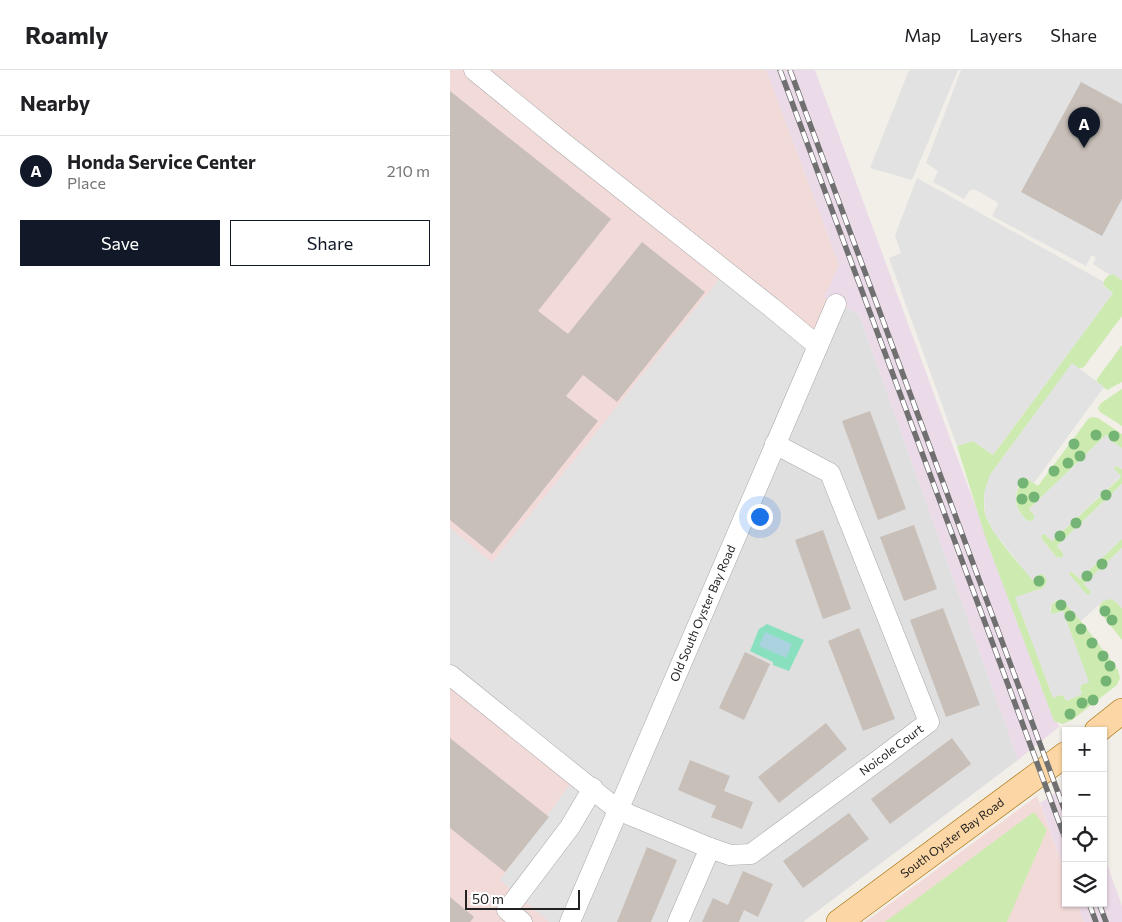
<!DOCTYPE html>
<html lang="en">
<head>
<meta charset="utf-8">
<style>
  body { margin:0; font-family:Commissioner,sans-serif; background:#f2f2f2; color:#202124 }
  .controls { position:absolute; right:15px; bottom:15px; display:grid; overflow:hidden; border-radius:0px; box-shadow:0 1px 4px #0004 }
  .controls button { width:45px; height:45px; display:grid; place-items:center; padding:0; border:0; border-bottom:1px solid #e0e0e0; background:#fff; color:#202124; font:25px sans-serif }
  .scale { position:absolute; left:15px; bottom:12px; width:115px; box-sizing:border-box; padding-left:5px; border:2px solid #222; border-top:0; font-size:14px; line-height:18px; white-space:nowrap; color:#222; -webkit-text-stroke:4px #fff; paint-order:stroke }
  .you { position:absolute; left:309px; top:446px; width:18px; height:18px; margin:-12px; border:4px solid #fff; border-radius:50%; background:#1a73e8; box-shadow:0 0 0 8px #1a73e833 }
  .badge { display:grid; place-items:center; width:32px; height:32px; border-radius:50%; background:#111827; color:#fff; font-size:16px; font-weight:700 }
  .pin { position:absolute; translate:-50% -41px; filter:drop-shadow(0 1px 2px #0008) }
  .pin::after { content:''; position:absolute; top:26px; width:18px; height:15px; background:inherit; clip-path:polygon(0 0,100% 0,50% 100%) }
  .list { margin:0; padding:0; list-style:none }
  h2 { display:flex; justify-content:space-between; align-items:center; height:65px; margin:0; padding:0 20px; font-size:21px }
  h2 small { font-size:16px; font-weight:400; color:#757577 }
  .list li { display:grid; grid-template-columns:32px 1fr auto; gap:15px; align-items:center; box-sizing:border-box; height:70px; padding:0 20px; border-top:1px solid #e0e0e0 }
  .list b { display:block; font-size:19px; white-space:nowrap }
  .list p { margin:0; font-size:16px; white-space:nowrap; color:#757577 }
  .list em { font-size:16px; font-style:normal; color:#757577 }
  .actions { display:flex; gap:10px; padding:15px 20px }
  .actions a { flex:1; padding:11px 0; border:1px solid #111827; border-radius:0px; text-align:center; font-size:18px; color:#111827 }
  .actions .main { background:#111827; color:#fff }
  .icon { flex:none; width:28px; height:28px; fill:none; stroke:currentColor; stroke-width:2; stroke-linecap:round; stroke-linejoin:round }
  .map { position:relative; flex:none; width:672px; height:852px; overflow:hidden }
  header { display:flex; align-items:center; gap:30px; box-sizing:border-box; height:70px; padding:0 25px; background:#fff; border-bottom:1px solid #e0e0e0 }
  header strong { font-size:24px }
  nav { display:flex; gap:28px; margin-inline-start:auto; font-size:18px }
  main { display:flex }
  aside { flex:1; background:#fff }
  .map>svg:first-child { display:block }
  .residential { fill:#e0dfdf }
  .commercial { fill:#f2dad9 }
  .industrial { fill:#ebdbe8 }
  .grass { fill:#cdebb0 }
  .pitch { fill:#88e0be }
  .parking { fill:#e2e2e2 }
  .water { fill:#aad3df }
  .building { fill:#c7bfb8 }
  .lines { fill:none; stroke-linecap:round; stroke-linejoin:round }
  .minor-casing { stroke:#a9a9a9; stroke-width:21 }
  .major-casing { stroke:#a06b00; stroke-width:26 }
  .minor { stroke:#fff; stroke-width:20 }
  .major { stroke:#fcd6a4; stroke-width:25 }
  .rail-casing { stroke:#707070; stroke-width:5.5 }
  .rail { stroke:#fff; stroke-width:4; stroke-dasharray:11; stroke-linecap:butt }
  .tree { fill:#74b475 }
  .labels { text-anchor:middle; stroke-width:5; stroke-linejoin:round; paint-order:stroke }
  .street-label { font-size:12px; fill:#222; stroke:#fff }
</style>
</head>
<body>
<header>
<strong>Roamly</strong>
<nav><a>Map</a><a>Layers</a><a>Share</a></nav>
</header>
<main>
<aside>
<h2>Nearby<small></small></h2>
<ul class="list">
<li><span class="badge">A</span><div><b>Honda Service Center</b><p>Place</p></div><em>210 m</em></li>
</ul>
<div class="actions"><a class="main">Save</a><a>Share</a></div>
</aside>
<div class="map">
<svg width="672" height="852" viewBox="0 0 672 852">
  <rect width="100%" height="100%" fill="#f2efe9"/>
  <path class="residential" d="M391 235 409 244 568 690 353 852H124Z"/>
  <g class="commercial">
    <path d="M0 0H316L389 195 391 235 124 852H0Z"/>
    <path d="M587 726 616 804V833H627L634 852H415Z"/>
  </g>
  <g class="industrial">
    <path d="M316 0H365L507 387 609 657 568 690 409 244 374 227 389 195Z"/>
    <path d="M616 716V804L590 733Z"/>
    <path d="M653 783 672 836V852H634L627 833H653Z"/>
  </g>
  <g class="grass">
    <path d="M663 204 672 210V246L634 297 629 299 622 294 540 405C536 417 532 430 535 443 539 461 570 495 583 510L590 504H593L597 510 596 514 593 518 566 528 611 625 614 626 616 631 632 624 630 619 631 615 613 541 604 544 601 543C600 534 604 530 612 530L631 551 668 600 670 608 667 615 622 650 613 654 604 651 537 472 507 376 523 371 543 385 663 223 653 215C654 210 657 205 663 204Z"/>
    <path d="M672 275V312L657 320 647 312V309Z"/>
    <path d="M672 319V356L650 342 648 338 651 333Z"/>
    <path d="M642 347 648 348 672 364V378L664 373 656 365 579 439 585 446 584 449 581 451C576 451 575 449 572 445 562 433 566 419 574 408H576L588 416 638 349Z"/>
    <path d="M666 396 672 399V414L607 476 613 483V486L611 488 606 487 591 468 592 465 595 464 602 471 671 407 664 399V397Z"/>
    <path d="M672 469V478L634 514 641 522 640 525 636 524 619 504 620 502H622L630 509Z"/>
    <path d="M660 528 665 531 672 538V570L650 542 649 536 653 531Z"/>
    <path d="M584 742 597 760 557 852H435Z"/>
  </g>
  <path class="pitch" d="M317 554 354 570 339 601 323 595V592L300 581 309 559Z"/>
  <g class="parking">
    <path d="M459 0H508L462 110 420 98Z"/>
    <path d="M511 0H672V210L663 204 660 205 643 194 646 188 644 186H641L636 196 542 146 548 134 547 132 524 119 520 120 514 129 483 112 488 101 476 93Z"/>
    <path d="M467 108 654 212 653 216 663 223 543 385 523 371 507 376 439 188 451 183 445 165Z"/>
    <path d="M275 202 368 276 161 729 0 603V458L42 492Z"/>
    <path d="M622 293 654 317 584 413 576 408H574L568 417 566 424V434L570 443 577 451H582L584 449 585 446 579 439 656 365 664 373 672 378V399L666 396 664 397V399L671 406 602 471 595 464 592 465 591 468 606 487 611 488 613 486V483L607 476 672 414V469L630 509 623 502H620L619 504 636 524 640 525 641 522 634 514 672 478V538L665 531 660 529 653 531 631 551 612 530H607L603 533 600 538 601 543 604 544 613 541 639 612 631 615 630 619 632 624 616 631 614 626 611 625 603 628 565 527 593 518 596 514 597 510 593 504H590L583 511 543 461 535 444 534 423 540 405Z"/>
    <path d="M121 713 161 741 114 852H99L50 810Z"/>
  </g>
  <path class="water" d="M315 562 342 574 336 588 309 576Z"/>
  <g class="building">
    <path d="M631 12 672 34V129L652 166 571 122Z"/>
    <path d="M0 21 161 149 88 241 118 264 192 172 255 222 167 332 133 305 116 326 148 351 42 484 0 450Z"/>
    <path d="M420 341 456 439 428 450 392 351Z"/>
    <path d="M464 455 487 519 454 531 430 467Z"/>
    <path d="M373 460 401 539 373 549 345 470Z"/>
    <path d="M493 538 530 635 496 647 460 550Z"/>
    <path d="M409 558 445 649 413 661 378 571Z"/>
    <path d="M295 582 320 594 294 650 269 638Z"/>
    <path d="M376 653 397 679 329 733 308 707Z"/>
    <path d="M0 668 99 747 55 802 0 758Z"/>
    <path d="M502 668 521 694 440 754 421 729Z"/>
    <path d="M240 690 280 706 274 721 303 732 292 759 261 747 266 736 228 720Z"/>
    <path d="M399 743 419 769 353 818 333 791Z"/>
    <path d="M197 777 227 790 201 852H167Z"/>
    <path d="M293 801 323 814 308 847 294 840 289 852H252L263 828 278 835Z"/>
    <path d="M0 827 24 847 20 852H0Z"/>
  </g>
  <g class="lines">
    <g class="minor-casing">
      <g id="minor">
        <path d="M24 0 111 71 321 237 368 276"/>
        <path id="s1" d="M0 605 168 740 260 778 280 785 301 784 426 692 479 652 380 403 325 374"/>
        <path d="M72 852 57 840 120 757 143 718"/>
        <path id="s2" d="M120 852 386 234"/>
        <path d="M228 852 260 778"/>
      </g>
    </g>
    <g class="major-casing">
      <g id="major">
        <path d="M647 661 672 641"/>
        <path id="s3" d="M389 852 616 684"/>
      </g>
    </g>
    <use href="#minor" class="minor"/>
    <use href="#major" class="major"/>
    <g class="rail-casing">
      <g id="rail">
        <path d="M330 0 616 771"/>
        <path d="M340 0 616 744"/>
        <path d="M639 833 646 852"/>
        <path d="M649 833 656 852"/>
      </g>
    </g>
    <use href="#rail" class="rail"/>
  </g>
  <g class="tree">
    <circle cx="646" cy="365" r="5.5"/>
    <circle cx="664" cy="366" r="5.5"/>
    <circle cx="624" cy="374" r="5.5"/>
    <circle cx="630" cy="386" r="5.5"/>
    <circle cx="618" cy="393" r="5.5"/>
    <circle cx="604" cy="401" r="5.5"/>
    <circle cx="573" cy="413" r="5.5"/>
    <circle cx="656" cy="425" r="5.5"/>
    <circle cx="584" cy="427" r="5.5"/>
    <circle cx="572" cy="429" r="5.5"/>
    <circle cx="626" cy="453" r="5.5"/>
    <circle cx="610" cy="466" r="5.5"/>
    <circle cx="652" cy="494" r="5.5"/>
    <circle cx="637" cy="506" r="5.5"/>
    <circle cx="589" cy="511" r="5.5"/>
    <circle cx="611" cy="535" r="5.5"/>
    <circle cx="655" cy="541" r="5.5"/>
    <circle cx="620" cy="546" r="5.5"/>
    <circle cx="662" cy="550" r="5.5"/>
    <circle cx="631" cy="559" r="5.5"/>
    <circle cx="642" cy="573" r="5.5"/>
    <circle cx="653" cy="586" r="5.5"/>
    <circle cx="660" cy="596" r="5.5"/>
    <circle cx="656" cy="611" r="5.5"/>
    <circle cx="643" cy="630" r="5.5"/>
    <circle cx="632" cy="633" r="5.5"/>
    <circle cx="620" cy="644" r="5.5"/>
  </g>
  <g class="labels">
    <g class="street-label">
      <text dy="4" stroke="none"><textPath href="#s2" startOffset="336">Old South Oyster Bay Road</textPath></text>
      <text dy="4" stroke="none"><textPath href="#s1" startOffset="532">Noicole Court</textPath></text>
      <text dy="4" stroke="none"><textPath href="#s3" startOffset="141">South Oyster Bay Road</textPath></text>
    </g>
  </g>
</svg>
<div class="controls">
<button>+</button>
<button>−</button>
<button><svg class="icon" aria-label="locate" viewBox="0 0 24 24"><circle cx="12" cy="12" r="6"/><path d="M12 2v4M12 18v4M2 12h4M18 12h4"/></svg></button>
<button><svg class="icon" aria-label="layers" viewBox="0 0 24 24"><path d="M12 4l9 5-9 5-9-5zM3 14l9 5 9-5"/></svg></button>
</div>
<div class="scale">50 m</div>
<div class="you"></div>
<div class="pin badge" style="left:634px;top:78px">A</div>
</div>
</main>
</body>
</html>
